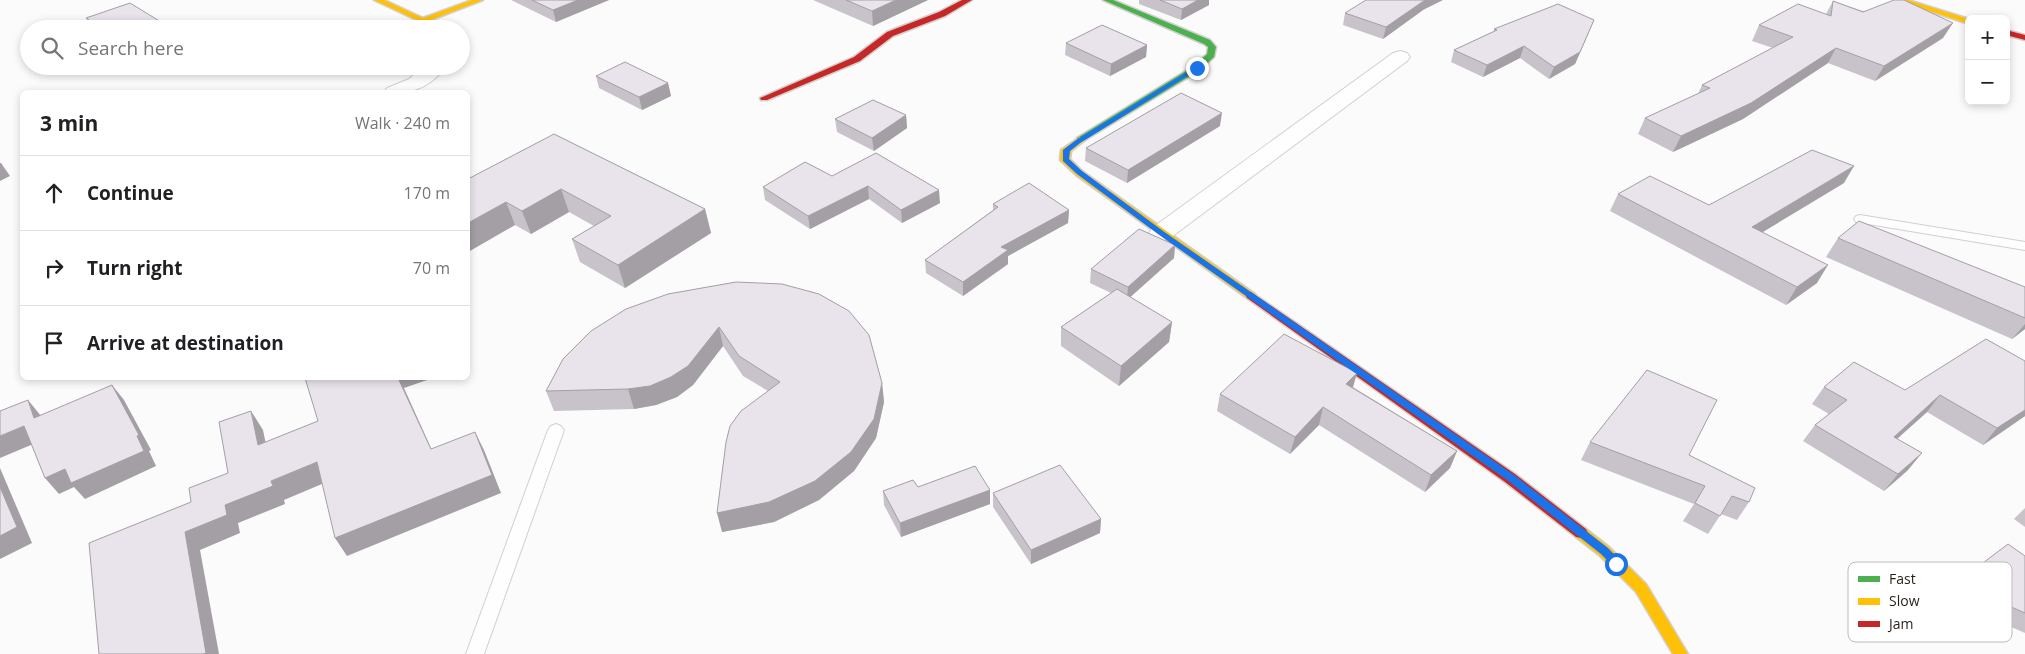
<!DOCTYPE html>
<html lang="en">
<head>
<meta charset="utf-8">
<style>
  body { margin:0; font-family:"Open Sans",sans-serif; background:#f2f2f2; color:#202124 }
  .controls { position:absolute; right:15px; top:15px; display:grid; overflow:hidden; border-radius:8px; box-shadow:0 2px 8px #0003 }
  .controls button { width:45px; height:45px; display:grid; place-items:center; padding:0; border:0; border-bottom:1px solid #e0e0e0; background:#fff; color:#202124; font:25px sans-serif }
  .stop { position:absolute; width:15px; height:15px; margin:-11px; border:4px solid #1a73e8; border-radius:50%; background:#fff }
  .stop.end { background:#1a73e8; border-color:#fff; box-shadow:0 1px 5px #0008 }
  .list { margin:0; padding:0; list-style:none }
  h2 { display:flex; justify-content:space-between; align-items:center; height:65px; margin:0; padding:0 20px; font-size:21px }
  h2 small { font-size:16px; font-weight:400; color:#757577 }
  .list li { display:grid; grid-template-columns:32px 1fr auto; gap:15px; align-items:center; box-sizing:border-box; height:75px; padding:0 20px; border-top:1px solid #e0e0e0 }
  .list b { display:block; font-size:19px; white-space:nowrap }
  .list em { font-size:16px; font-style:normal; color:#757577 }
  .icon { flex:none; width:28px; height:28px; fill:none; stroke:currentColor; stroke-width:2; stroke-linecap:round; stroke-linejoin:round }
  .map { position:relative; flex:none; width:2025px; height:654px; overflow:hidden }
  .search { position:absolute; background:#fff; box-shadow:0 2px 8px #0003; left:20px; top:20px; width:450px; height:55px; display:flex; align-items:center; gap:12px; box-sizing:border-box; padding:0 18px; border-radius:28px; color:#757577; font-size:19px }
  .panel { position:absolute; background:#fff; box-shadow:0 2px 8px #0003; left:20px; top:90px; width:450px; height:290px; border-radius:8px }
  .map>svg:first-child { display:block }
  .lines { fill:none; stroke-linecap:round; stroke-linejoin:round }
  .lane-casing { stroke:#d4cfcb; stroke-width:2 }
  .street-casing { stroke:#d4cfcb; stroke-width:2 }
  .fast-casing { stroke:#d4cfcb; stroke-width:3 }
  .slow-casing { stroke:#d4cfcb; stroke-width:3 }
  .jam-casing { stroke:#d4cfcb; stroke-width:3 }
  .lane { fill:#fefefe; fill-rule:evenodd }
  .street { fill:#fefefe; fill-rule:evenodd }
  .fast { fill:#4caf50; fill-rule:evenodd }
  .slow { fill:#ffc107; fill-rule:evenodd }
  .jam { fill:#c62828; fill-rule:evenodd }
  .wall { fill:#c8c3ca }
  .shaded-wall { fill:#a39fa4 }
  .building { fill:#e9e3eb; stroke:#a39fa4 }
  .route { fill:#1a73e8 }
  .key { fill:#fff; stroke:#bebcb9; stroke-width:1 }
  .key-label { font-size:14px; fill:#281f16 }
</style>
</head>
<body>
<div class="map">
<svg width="2025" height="654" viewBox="0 0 2025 654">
  <rect width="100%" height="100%" fill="#fbfbfb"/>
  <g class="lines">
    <g class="lane-casing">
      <g id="lane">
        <path d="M1860 215 2025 242V250L1856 222 1854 219 1856 216Z"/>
        <path d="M556 424 561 426 564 430 484 654H466L548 430 551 426Z"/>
      </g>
    </g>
    <g class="street-casing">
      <g id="street">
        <path d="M1400 51 1407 53 1410 57 1407 61 1170 238 1161 241 1152 238 1149 233 1152 228 1393 53Z"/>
        <path d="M423 66H446C431 88 409 95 384 92L387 88 409 79Z"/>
      </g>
    </g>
    <g class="fast-casing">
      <path id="fast" d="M1103 0H1113L1210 40 1216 47 1214 57 1200 70 1080 143 1077 142V138L1194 66 1207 54 1208 47 1204 44Z"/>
    </g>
    <g class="slow-casing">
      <g id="slow">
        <path d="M374 0H384L423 18 472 0H483L423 23Z"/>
        <path d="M1896 0H1908L1969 19V24Z"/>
        <path d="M1080 137 1085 140 1071 151 1070 159 1082 171 1255 294 1256 296 1255 298H1247L1076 175 1060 160 1061 150Z"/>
        <path d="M1581 528 1586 529 1609 547 1646 584 1688 654H1673L1636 592 1599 555 1576 537 1574 533 1576 529Z"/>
      </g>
    </g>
    <g class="jam-casing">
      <g id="jam">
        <path d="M962 0H972L945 16 893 36 860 61 767 100H761L760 98 854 57 887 32 939 12Z"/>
        <path d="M2006 30 2025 35V40L2006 35Z"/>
        <path d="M1251 292 1515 474 1586 529 1588 533 1586 537 1581 538 1576 537 1505 482 1247 298 1246 296Z"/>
      </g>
    </g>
    <use href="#lane" class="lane"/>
    <use href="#street" class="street"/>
    <use href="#fast" class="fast"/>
    <use href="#slow" class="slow"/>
    <use href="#jam" class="jam"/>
  </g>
  <g class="wall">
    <path d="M511 0H609L556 22Z"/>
    <path d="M813 0H928L873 26Z"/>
    <path d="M1139 0H1209V5L1181 20 1139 4Z"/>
    <path d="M1833 1 1943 38 1875 81 1828 63 1743 119 1673 152 1638 134 1645 118 1698 94 1702 85 1773 48 1752 41 1759 25 1826 14Z"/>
    <path d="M1423 10 1383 39 1343 25 1345 13Z"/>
    <path d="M86 18 168 29H93Z"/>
    <path d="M1494 29 1589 32 1575 64 1549 79 1520 58 1483 77 1451 62 1454 50 1494 31Z"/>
    <path d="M1066 43 1147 45 1146 57 1110 76 1065 55Z"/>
    <path d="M596 76 668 83 671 96 642 110 599 88Z"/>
    <path d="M906 115 907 128 874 151 837 132 835 119Z"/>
    <path d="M1220 126 1127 183 1085 161 1086 148Z"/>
    <path d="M554 134 705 209 711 233 625 288 580 262 572 239 594 226 569 212 531 234 515 225 468 252Z"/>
    <path d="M832 176 940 203 902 223 869 199 810 229 765 200 763 187Z"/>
    <path d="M1844 183 1762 232 1817 283 1786 305 1610 211 1618 194 1709 205Z"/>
    <path d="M993 204 1069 210 1068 223 1008 256V264L963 296 926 273 925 260 993 210Z"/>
    <path d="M1838 238 2025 287V329L2012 339 1826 257Z"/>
    <path d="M1175 245 1174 258 1130 297 1172 322 1169 342 1119 386 1061 346V327L1111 293 1090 283 1091 269Z"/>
    <path d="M668 294 882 383 884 402 876 438 854 471 819 500 774 522 722 532 768 391 743 376 723 346 693 385 677 397 656 405 634 409 554 411 546 391Z"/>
    <path d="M2025 361V416L1983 445 1927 412 1897 439 1908 470 1884 491 1803 441 1815 425 1829 414 1812 404 1824 387 1905 390Z"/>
    <path d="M1357 373 1353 387 1457 451 1450 468 1425 492 1319 425 1290 454 1217 411 1220 394Z"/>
    <path d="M1590 442 1689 455 1749 502 1737 520 1721 514 1708 534 1683 521 1694 504 1581 460Z"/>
    <path d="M918 487 990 490V504L901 537 884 505 883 491Z"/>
    <path d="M993 493 1101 519 1100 533 1031 564 993 507Z"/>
    <path d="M2025 508V527L2014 519Z"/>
    <path d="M2025 556V633L1986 616 1962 582 1975 569Z"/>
  </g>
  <g class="shaded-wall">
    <path d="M578 0H609L556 22 553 10Z"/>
    <path d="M896 0H928L873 26 872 11Z"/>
    <path d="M1198 0H1209V5L1181 20 1182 9Z"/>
    <path d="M1425 0H1443L1423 10 1383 39 1386 27Z"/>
    <path d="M1594 20 1575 64 1549 79 1554 67Z"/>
    <path d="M1953 23 1943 38 1875 81 1884 66Z"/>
    <path d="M166 25 168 29H154Z"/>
    <path d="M1147 45 1146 57 1110 76 1111 64Z"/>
    <path d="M1524 46 1520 58 1483 77 1487 65Z"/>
    <path d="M1836 48 1828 63 1743 119 1673 152 1681 136Z"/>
    <path d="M668 83 671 96 642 110 639 97Z"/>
    <path d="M1222 113 1220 126 1127 183 1128 170Z"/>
    <path d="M906 115 907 128 874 151 872 138Z"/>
    <path d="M0 163H1L10 176 0 181Z"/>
    <path d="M1854 166 1844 183 1743 244 1752 227Z"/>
    <path d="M868 186 869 199 810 229 808 216Z"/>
    <path d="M561 189 569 212 531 234 522 211Z"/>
    <path d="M939 190 940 203 902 223 901 210Z"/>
    <path d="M506 202 515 225 468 252V223Z"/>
    <path d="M705 209 711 233 625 288 618 265Z"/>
    <path d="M1069 210 1068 223 1008 256V264L963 296V282L1001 247Z"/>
    <path d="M1175 245 1174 258 1127 300 1128 287Z"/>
    <path d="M1828 265 1817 283 1786 305 1797 287Z"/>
    <path d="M1172 322 1169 342 1119 386 1121 366Z"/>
    <path d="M2025 324V329L2012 339Z"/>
    <path d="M719 327 723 346 693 385 677 397 656 405 634 409 628 389Z"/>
    <path d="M1357 373 1352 390 1346 384Z"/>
    <path d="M398 378H433L404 388 440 468 431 449Z"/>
    <path d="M882 383 884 402 876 438 854 471 819 500 774 522 722 532 717 513Z"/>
    <path d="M112 385 124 400 151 450 149 451 156 466 85 499 74 487 59 494 45 478Z"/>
    <path d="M1940 395 1927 412 1880 454 1894 437Z"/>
    <path d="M28 400 41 416 34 418Z"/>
    <path d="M1323 407 1319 425 1290 454 1295 437Z"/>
    <path d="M2025 410V416L1983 445 1997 428Z"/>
    <path d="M251 411 263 430 270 464 258 445Z"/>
    <path d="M24 426 38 442 0 458V436Z"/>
    <path d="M475 432 484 450 501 493 347 556 335 538Z"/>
    <path d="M1457 451 1450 468 1425 492 1431 475Z"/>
    <path d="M1922 453 1908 470 1884 491 1898 474Z"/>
    <path d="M317 462 329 481 284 500 285 504 238 523 240 533 200 550 219 654H203L185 532 225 505 271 481Z"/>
    <path d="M0 468 32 543 0 559Z"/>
    <path d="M990 490V504L901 537 900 523Z"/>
    <path d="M1101 519 1100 533 1031 564V550Z"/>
  </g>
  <g class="building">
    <path d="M532 0H578L553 10Z"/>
    <path d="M846 0H896L872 11Z"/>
    <path d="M1160 0H1198L1182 9Z"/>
    <path d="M1366 0H1425L1386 27 1345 13Z"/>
    <path d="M1894 0H1904L1953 23 1884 66 1836 48 1751 103 1681 136 1645 118 1710 88 1702 85 1793 37 1759 25 1798 4 1831 16 1833 1 1863 12Z"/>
    <path d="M130 3 166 25 154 29H102L86 18Z"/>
    <path d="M1558 4 1594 20 1580 52 1554 67 1524 46 1487 65 1454 50 1497 30 1494 29Z"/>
    <path d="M1102 25 1147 45 1111 64 1066 43Z"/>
    <path d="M625 62 668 83 639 97 596 76Z"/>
    <path d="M1181 93 1222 113 1128 170 1086 148Z"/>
    <path d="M873 100 906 115 872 138 835 119Z"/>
    <path d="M554 134 705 209 618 265 572 239 611 216 561 189 522 211 506 202 468 223V179Z"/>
    <path d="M1812 150 1854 166 1752 227 1828 265 1797 287 1618 194 1650 176 1709 205Z"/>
    <path d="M876 153 939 190 901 210 868 186 808 216 763 187 805 162 832 176Z"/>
    <path d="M1029 183 1069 210 1001 247 1008 250 963 282 925 260 998 207 993 204Z"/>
    <path d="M1859 221 2025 287V318L1838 238Z"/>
    <path d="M1139 229 1175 245 1128 287 1091 269Z"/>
    <path d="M736 282 782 284 819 294 849 311 869 335 882 383 874 419 851 452 815 481 769 502 717 513 726 442 730 426 741 411 780 382 739 356 719 327 688 366 671 377 650 386 628 389 546 391 563 359 591 331 626 309 668 294Z"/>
    <path d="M1117 289 1172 322 1121 366 1061 327Z"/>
    <path d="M1284 334 1357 373 1346 384 1457 451 1431 475 1323 407 1295 437 1220 394Z"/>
    <path d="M1986 339 2025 361V410L1997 428 1940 395 1894 437 1922 453 1898 474 1815 425 1847 400 1824 387 1854 362 1905 390Z"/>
    <path d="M1647 370 1717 400 1689 455 1755 488 1749 502 1732 496 1720 516 1695 503 1705 486 1590 442Z"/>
    <path d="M305 378H398L431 449 475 432 492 475 335 538 317 462 271 481 273 486 225 505 227 515 185 532 206 653 203 654H99L89 543 191 502 189 488 228 473 219 422 251 411 258 445 318 421Z"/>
    <path d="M112 385 139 435 137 436 144 451 71 483 65 469 45 478 24 426 0 436V411L28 400 34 418Z"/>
    <path d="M1060 465 1101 519 1031 550 993 493Z"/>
    <path d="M975 466 990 490 900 523 883 491 913 480 918 487Z"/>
    <path d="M0 487 17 527 0 536Z"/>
    <path d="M2008 544 2025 556V613L2000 602 1975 569Z"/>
  </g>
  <path class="route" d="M1195 67 1200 68 1080 143 1070 151 1069 159 1082 171 1163 231 1514 475 1608 548 1620 561V566H1613L1601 554 1507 480 1158 234 1077 174 1063 161V150L1076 140Z"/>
  <rect x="1848" y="562" width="164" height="80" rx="8" class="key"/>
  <rect x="1858" y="576" width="22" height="6" fill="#4caf50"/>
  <rect x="1858" y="598" width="22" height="7" fill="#ffc107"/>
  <rect x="1858" y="621" width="22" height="6" fill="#c62828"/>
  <g class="key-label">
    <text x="1889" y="584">Fast</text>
    <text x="1889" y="606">Slow</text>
    <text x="1889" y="629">Jam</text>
  </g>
</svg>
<div class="controls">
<button>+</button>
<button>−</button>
</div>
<div class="stop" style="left:1616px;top:564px"></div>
<div class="stop end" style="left:1197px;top:68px"></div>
<div class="search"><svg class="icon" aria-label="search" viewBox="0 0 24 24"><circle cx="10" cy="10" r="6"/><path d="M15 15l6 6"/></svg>Search here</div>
<section class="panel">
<h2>3 min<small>Walk · 240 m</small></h2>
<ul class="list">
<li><svg class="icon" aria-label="ahead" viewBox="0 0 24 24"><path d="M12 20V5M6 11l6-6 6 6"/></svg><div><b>Continue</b></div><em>170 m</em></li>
<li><svg class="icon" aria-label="right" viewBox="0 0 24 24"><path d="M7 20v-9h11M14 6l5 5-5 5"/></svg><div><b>Turn right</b></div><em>70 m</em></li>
<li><svg class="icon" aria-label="arrive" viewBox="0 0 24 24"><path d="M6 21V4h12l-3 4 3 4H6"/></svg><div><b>Arrive at destination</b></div></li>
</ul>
</section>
</div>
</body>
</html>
